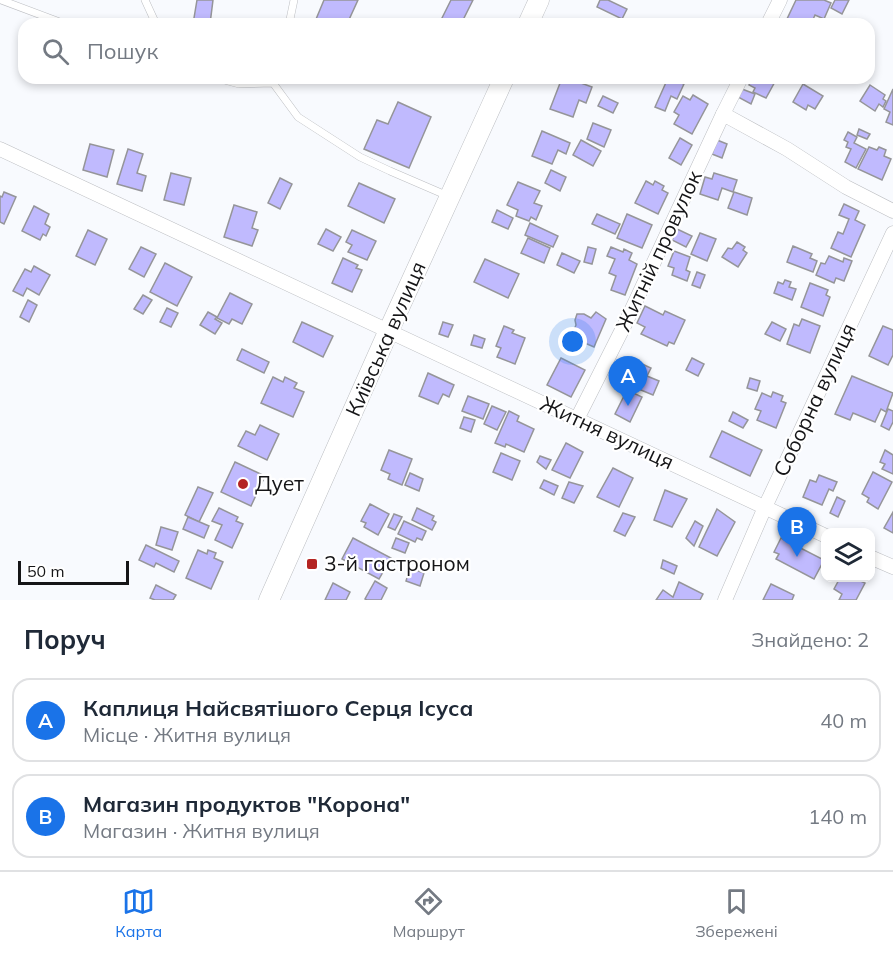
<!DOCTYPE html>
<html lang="uk">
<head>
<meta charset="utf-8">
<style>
  body { margin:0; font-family:Mulish,sans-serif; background:#f2f2f3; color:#1f2937 }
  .controls { position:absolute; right:18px; bottom:18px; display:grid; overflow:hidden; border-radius:12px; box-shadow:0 3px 9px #0003 }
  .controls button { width:54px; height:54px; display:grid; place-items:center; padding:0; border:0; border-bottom:2px solid #e0e1e3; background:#fff; color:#1f2937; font:30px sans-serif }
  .scale { position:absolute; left:18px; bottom:15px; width:111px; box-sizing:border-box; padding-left:6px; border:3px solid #151517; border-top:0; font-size:16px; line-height:21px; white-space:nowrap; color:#151517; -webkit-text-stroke:4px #fff; paint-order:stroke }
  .you { position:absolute; left:573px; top:342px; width:21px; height:21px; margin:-15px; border:4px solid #fff; border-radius:50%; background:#1a73e8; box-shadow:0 0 0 9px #1a73e833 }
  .badge { display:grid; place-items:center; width:39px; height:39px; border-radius:50%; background:#1a73e8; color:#fff; font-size:20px; font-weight:700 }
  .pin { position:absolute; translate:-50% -50px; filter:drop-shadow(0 2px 3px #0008) }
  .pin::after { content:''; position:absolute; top:32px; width:21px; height:18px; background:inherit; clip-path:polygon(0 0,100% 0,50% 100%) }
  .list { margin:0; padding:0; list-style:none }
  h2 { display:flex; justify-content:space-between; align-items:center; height:78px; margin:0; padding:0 24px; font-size:26px }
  h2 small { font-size:20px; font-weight:400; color:#747a83 }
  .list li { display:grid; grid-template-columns:39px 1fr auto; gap:18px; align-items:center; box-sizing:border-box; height:84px; margin:0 12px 12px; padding:0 12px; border:2px solid #e0e1e3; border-radius:18px }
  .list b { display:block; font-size:22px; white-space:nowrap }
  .list p { margin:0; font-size:20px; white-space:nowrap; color:#747a83 }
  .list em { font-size:20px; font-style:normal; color:#747a83 }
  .icon { flex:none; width:33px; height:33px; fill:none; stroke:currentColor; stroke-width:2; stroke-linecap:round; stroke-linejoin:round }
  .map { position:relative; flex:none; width:893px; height:600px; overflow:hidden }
  .search { position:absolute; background:#fff; box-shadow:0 3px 9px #0003; left:18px; right:18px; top:18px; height:66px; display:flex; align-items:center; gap:15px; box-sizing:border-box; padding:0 21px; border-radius:18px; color:#747a83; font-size:22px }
  .sheet { height:270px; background:#fff }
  nav { display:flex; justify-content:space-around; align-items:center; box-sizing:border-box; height:84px; border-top:2px solid #e0e1e3; background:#fff; font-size:16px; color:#747a83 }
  nav a { display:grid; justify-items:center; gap:3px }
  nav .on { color:#1a73e8 }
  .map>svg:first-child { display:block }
  .building { fill:#c0bafe; stroke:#959599; stroke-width:1.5 }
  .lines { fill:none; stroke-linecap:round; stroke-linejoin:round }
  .lane-casing { stroke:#bcbec2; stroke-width:8 }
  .street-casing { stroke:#bcbec2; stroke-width:15 }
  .secondary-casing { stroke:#bcbec2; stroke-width:21 }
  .lane { stroke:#fff; stroke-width:7 }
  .street { stroke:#fff; stroke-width:14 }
  .secondary { stroke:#fff; stroke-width:20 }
  .poi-dot { fill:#b42422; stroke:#fff; stroke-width:2 }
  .labels { text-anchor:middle; stroke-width:4.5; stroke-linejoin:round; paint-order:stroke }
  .street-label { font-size:21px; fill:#151517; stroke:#fff }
  .poi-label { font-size:21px; fill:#151517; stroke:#fff; text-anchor:start }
</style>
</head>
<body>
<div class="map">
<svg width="893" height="600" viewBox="0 0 893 600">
  <rect width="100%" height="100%" fill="#f8fafe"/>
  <g class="building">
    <path d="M197 0H213L210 24H193Z"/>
    <path d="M324 0H358L347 24H314Z"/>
    <path d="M451 0H473L461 24H439Z"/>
    <path d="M600 0H608L627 9 622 19 597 7Z"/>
    <path d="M796 0H824L831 3 824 19 815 15 811 24H797L787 19Z"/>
    <path d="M835 0H849L842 14 831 8Z"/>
    <path d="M562 78H567L592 87 586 103 579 100 573 117 550 109Z"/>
    <path d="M668 78 684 84 677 99 671 96 665 111 655 107Z"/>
    <path d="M752 78H777L766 98 753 92 755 88 749 85Z"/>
    <path d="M803 84 823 96 815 109 808 105 806 110 793 102Z"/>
    <path d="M870 85 885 95 883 99 886 101 883 107 879 104 875 111 860 101Z"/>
    <path d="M742 89 755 94 751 104 738 97Z"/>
    <path d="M893 89V125L886 122 890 112 884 109Z"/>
    <path d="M693 95 708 104 692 134 674 124 679 115 674 112 683 96 690 100Z"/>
    <path d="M603 96 618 103 613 113 598 106Z"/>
    <path d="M398 102 431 117 409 168 364 149 377 120 388 124Z"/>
    <path d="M593 123 611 130 604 147 587 139Z"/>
    <path d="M859 129 870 134 867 139 857 135Z"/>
    <path d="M542 131 570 143 566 154 558 150 552 164 532 156Z"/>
    <path d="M848 132 857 137 854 143 866 149 856 168 845 162 851 149 846 147 848 142 844 140Z"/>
    <path d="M680 138 692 145 681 165 669 158Z"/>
    <path d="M581 140 601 151 593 166 573 155Z"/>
    <path d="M717 140 727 144 722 158 712 154Z"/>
    <path d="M90 144 114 150 107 177 83 170Z"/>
    <path d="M869 147 877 150 879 147 886 150 884 156 891 159 882 180 858 169Z"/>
    <path d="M128 149 143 154 137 173 146 176 142 191 117 184Z"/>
    <path d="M551 170 566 177 560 191 545 183Z"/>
    <path d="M171 173 191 178 184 205 164 200Z"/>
    <path d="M714 173 737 180 733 192 722 188 718 200 700 194 705 177 712 179Z"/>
    <path d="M280 178 292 184 280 209 268 203Z"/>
    <path d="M646 181 653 185 655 181 664 186 662 190 668 193 658 214 635 203Z"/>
    <path d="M518 182 540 191 534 203 542 206 536 220 531 217 529 221 516 216 518 210 507 205Z"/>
    <path d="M359 183 395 199 384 223 348 206Z"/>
    <path d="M4 192 16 197 4 224 0 222V196L2 197Z"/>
    <path d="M734 192 752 198 747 215 728 208Z"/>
    <path d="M844 204 859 211 855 220 865 225 851 257 831 248 838 232 843 234 849 219 839 215Z"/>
    <path d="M234 205 257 212 252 228 258 230 252 246 224 237Z"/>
    <path d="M34 206 49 214 45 224 50 227 46 236 43 234 40 240 22 231Z"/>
    <path d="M497 210 513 218 508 229 492 222Z"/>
    <path d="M597 214 620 224 615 234 592 224Z"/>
    <path d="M627 214 652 225 642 248 617 238Z"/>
    <path d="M530 223 558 236 553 247 525 235Z"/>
    <path d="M326 229 341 237 333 251 318 244Z"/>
    <path d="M677 229 692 236 686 247 672 240Z"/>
    <path d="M88 230 107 239 95 265 76 256Z"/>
    <path d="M352 230 376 241 367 260 348 252 352 245 346 242Z"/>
    <path d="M700 233 716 239 707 261 691 254Z"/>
    <path d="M528 238 550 248 544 263 521 253Z"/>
    <path d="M737 242 745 247 743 250 747 253 738 267 722 257 728 248 732 249Z"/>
    <path d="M793 246 812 254 810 258 817 261 813 272 787 262Z"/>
    <path d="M141 247 156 254 144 277 129 269Z"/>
    <path d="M588 247 596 249 592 264 584 262Z"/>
    <path d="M611 247 623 252 624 249 632 253 629 260 637 264 625 295 611 290 616 276 609 273 615 259 607 256Z"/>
    <path d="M674 251 690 257 686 270 690 272 687 281 672 275 674 268 668 266Z"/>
    <path d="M562 253 580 261 574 273 557 265Z"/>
    <path d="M829 256 843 262 844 258 852 261 844 281 836 278 834 283 816 275 821 263 825 264Z"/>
    <path d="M343 258 358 265 356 268 362 270 352 292 332 283Z"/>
    <path d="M485 259 519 274 508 298 474 282Z"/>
    <path d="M165 263 192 277 177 306 150 292Z"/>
    <path d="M34 266 50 275 39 295 27 288 23 296 13 291 25 269 31 272Z"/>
    <path d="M697 272 705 275 700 288 692 285Z"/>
    <path d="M785 280 791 282 789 287 796 289 792 300 774 293 778 282 783 284Z"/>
    <path d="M810 283 828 290 826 295 830 297 823 316 801 307Z"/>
    <path d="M230 293 252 304 242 324 232 319 229 324 217 318Z"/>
    <path d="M143 295 152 300 143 314 134 309Z"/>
    <path d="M28 300 37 305 29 322 20 317Z"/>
    <path d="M645 306 663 315 665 311 685 320 674 344 669 342 667 346 641 334 645 327 637 323Z"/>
    <path d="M167 308 178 313 171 327 160 322Z"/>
    <path d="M208 312 217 317 215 319 222 323 215 334 200 325Z"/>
    <path d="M596 312 606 319 594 347 571 337 576 325 575 320 577 314H584L591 318Z"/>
    <path d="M802 319 820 326 810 353 787 344 794 324 799 326Z"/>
    <path d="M302 322 333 336 323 357 293 342Z"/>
    <path d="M443 322 453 325 448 337 439 334Z"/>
    <path d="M772 322 786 329 780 341 765 334Z"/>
    <path d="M504 326 514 330 512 333 525 338 515 364 497 357 501 348 496 346Z"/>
    <path d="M883 326 893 330V355L888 365 869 356Z"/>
    <path d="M474 335 485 339 482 348 471 345Z"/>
    <path d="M242 349 269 362 264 373 237 360Z"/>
    <path d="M561 358 585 370 571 397 547 385Z"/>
    <path d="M692 358 704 364 698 376 686 370Z"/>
    <path d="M640 363 651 368 647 376 659 381 653 395 624 383 631 368 637 370Z"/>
    <path d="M428 373 454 385 449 397 443 394 438 404 419 396Z"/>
    <path d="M852 376 893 393 886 412 881 409 875 422 853 413 850 420 835 414Z"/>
    <path d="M273 377 283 382 285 377 297 383 294 388 304 392 293 417 261 403Z"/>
    <path d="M750 378 760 381 757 391 747 388Z"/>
    <path d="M627 390 642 397 630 422 615 414Z"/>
    <path d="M773 392 783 396 781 401 786 403 776 428 757 420 761 411 755 409 762 393 771 397Z"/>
    <path d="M468 396 489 404 483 419 462 411Z"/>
    <path d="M492 406 506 412 497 430 484 424Z"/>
    <path d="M888 409 893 411V422L889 430 881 426Z"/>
    <path d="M509 411 519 416 517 421 534 429 524 452 506 444 505 447 495 443Z"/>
    <path d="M733 412 748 420 743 428 729 421Z"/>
    <path d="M464 417 475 420 471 432 460 428Z"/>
    <path d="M260 425 279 434 267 460 238 446 246 431 255 435Z"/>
    <path d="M722 431 762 450 750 476 710 457Z"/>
    <path d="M566 443 583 452 570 478 552 470Z"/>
    <path d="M389 450 412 459 402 485 388 479 390 474 381 470Z"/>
    <path d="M885 450 893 455V474L882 469 885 464 880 462Z"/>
    <path d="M501 453 520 461 512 480 493 472Z"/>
    <path d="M540 456 551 460 546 469 537 462Z"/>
    <path d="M235 462 265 476 251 506 221 492Z"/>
    <path d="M613 468 633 478 619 507 597 497Z"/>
    <path d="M873 472 892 482 878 509 867 502 869 498 862 494Z"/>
    <path d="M410 473 423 479 419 491 405 485Z"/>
    <path d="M819 475 837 482 833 491 829 489 822 505 803 497 810 480 816 482Z"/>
    <path d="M544 480 558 486 554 495 540 488Z"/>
    <path d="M569 482 583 486 574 503 562 498Z"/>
    <path d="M198 487 213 493 199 522 185 515Z"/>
    <path d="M665 490 687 499 672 527 654 520Z"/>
    <path d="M837 497 845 501 838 517 830 513Z"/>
    <path d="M370 504 389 514 378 535 364 527 366 523 361 521Z"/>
    <path d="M219 508 238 517 236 521 243 524 232 548 215 540 222 525 212 521Z"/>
    <path d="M417 508 434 516 432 520 436 522 432 530 412 520Z"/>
    <path d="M717 509 735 522 717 556 699 547Z"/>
    <path d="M893 512V533L884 528Z"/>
    <path d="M623 513 635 517 625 536 614 531Z"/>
    <path d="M394 514 402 517 395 530 388 527Z"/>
    <path d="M188 517 209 526 204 538 183 529Z"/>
    <path d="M404 521 426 531 422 540 417 538 415 542 398 534Z"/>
    <path d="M695 521 703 526 694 546 686 538Z"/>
    <path d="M161 527 178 532 172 550 156 545Z"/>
    <path d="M353 538 391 558 379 579 342 559Z"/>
    <path d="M396 538 409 543 405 553 392 548Z"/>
    <path d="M781 538 824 560 814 579 776 559 779 554 774 552Z"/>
    <path d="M146 545 179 561 174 572 156 563 154 567 139 560Z"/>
    <path d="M198 550 207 554 208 550 216 553 214 558 223 562 211 589 186 578Z"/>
    <path d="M663 560 677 566 674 574 661 568Z"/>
    <path d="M410 568 424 573 420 586 406 581Z"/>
    <path d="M840 578H854L865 583 856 600H839L842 594 834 589Z"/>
    <path d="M375 581 387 588 381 600H367L365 599Z"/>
    <path d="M679 582 703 594 700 600H656L663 590 673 597Z"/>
    <path d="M333 583 350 592 346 600H325Z"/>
    <path d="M771 584 794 595 792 600H763Z"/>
    <path d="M156 585 176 595 173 600H155L150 598Z"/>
  </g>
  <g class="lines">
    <g class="lane-casing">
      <g id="lane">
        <path d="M1 0 65 24"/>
        <path d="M145 0 156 24"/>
        <path d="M289 24 294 0"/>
        <path d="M217 78 239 84 273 83 298 117 360 157 390 171 448 196"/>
      </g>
    </g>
    <g class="street-casing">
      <g id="street">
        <path d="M768 24 780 0"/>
        <path d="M723 114 741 78"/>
        <path d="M0 149 826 536"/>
        <path d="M577 419 626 322 723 114 787 149 846 187 893 211"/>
        <path d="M870 557 893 567"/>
        <path d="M725 600 765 507 893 233"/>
      </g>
    </g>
    <g class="secondary-casing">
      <g id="secondary">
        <path d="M528 24 539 0"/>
        <path d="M269 600 389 330 504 78"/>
      </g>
    </g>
    <use href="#lane" class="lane"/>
    <use href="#street" class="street"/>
    <use href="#secondary" class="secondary"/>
  </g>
  <g class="poi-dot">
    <circle cx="243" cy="484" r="6"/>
    <rect x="306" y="558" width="12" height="12" rx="3"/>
  </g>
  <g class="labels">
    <g class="street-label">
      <text transform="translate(659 251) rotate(-65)" y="7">Житній провулок</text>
      <text transform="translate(386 339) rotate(-66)" y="7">Київська вулиця</text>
      <text transform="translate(815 400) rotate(-65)" y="7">Соборна вулиця</text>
      <text transform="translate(607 433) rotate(25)" y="7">Житня вулиця</text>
    </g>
    <g class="poi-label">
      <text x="255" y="491">Дует</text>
      <text x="324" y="571">3-й гастроном</text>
    </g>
  </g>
</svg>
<div class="controls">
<button><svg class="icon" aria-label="layers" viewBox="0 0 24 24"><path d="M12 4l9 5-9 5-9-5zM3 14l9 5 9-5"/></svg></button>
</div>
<div class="scale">50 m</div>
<div class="you"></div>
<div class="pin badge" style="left:628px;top:406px">A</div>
<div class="pin badge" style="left:797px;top:557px">B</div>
<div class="search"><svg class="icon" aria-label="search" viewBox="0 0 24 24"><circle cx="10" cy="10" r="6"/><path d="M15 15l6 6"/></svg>Пошук</div>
</div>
<section class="sheet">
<h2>Поруч<small>Знайдено: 2</small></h2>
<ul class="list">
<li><span class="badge">A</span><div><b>Каплиця Найсвятішого Серця Ісуса</b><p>Місце · Житня вулиця</p></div><em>40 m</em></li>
<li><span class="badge">B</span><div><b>Магазин продуктов &quot;Корона&quot;</b><p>Магазин · Житня вулиця</p></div><em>140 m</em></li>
</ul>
</section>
<nav>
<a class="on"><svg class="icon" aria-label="map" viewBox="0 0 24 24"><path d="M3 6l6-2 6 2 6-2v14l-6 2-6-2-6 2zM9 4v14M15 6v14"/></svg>Карта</a>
<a><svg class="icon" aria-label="directions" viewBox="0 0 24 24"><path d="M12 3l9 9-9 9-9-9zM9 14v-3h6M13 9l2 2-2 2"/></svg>Маршрут</a>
<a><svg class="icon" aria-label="saved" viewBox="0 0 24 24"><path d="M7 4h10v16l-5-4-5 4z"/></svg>Збережені</a>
</nav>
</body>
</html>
